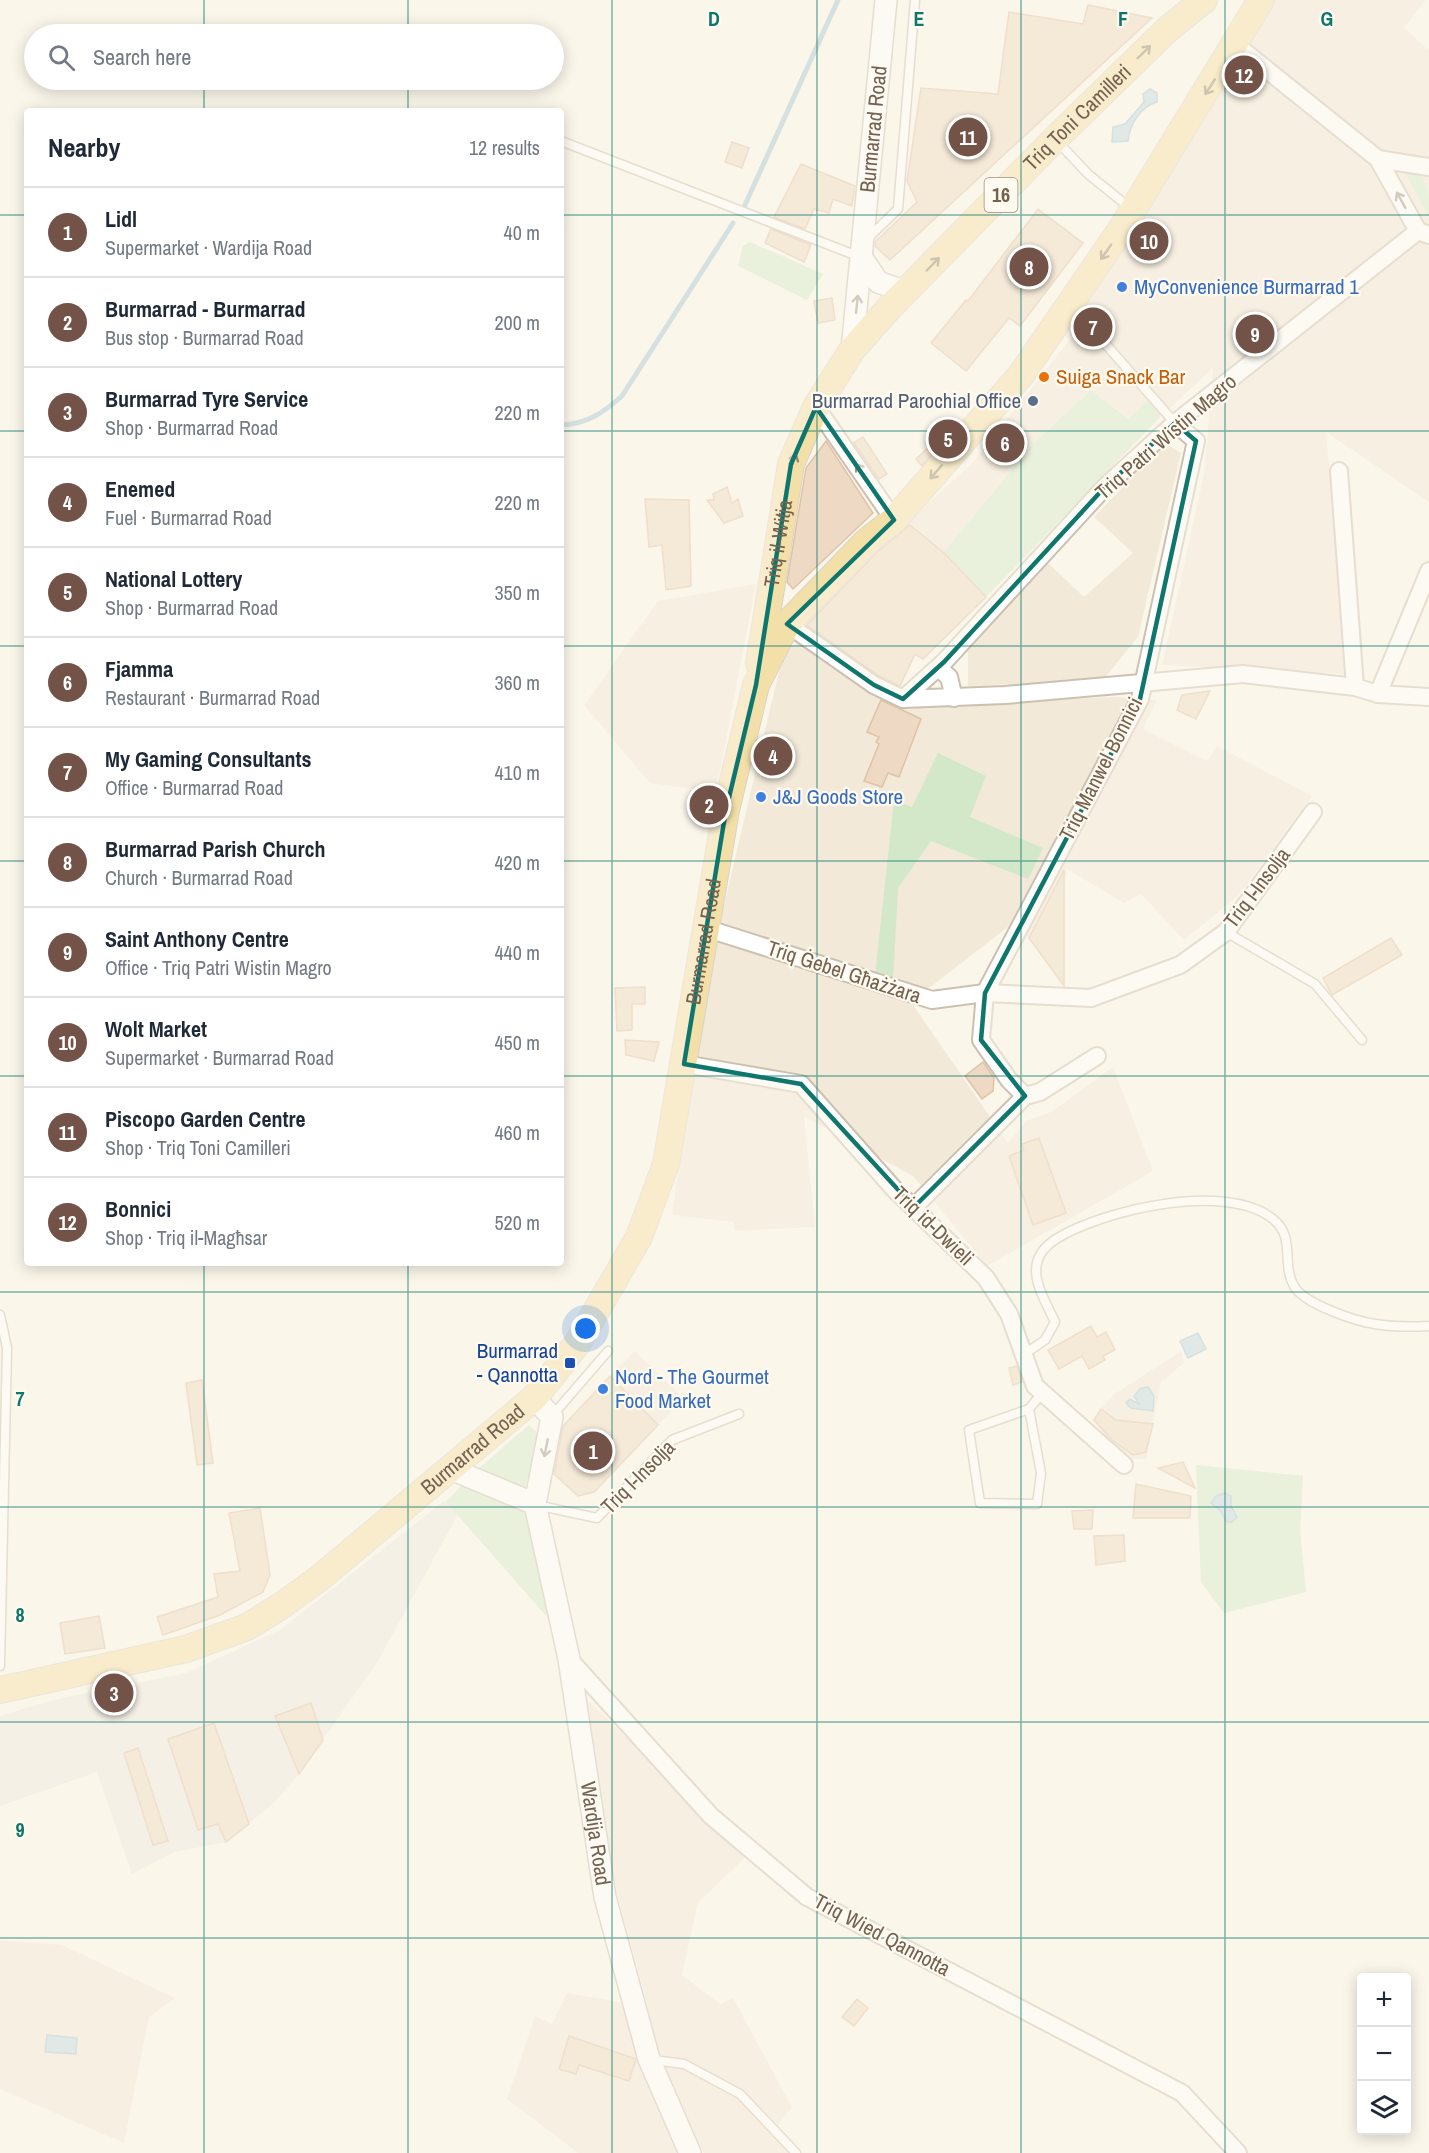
<!DOCTYPE html>
<html lang="en">
<head>
<meta charset="utf-8">
<style>
  body { margin:0; font-family:"Archivo Narrow",sans-serif; background:#f2f2f3; color:#1f2937 }
  .controls { position:absolute; right:18px; bottom:18px; display:grid; overflow:hidden; border-radius:6px; box-shadow:0 3px 15px #0003 }
  .controls button { width:54px; height:54px; display:grid; place-items:center; padding:0; border:0; border-bottom:2px solid #e0e1e3; background:#fff; color:#1f2937; font:30px sans-serif }
  .you { position:absolute; left:586px; top:1329px; width:21px; height:21px; margin:-15px; border:4px solid #fff; border-radius:50%; background:#1a73e8; box-shadow:0 0 0 9px #1a73e833 }
  .badge { display:grid; place-items:center; width:39px; height:39px; border-radius:50%; background:#735347; color:#fff; font-size:20px; font-weight:700 }
  .pin { position:absolute; translate:-50% -50%; border:3px solid #fff; box-shadow:0 2px 6px #0006 }
  .list { margin:0; padding:0; list-style:none }
  h2 { display:flex; justify-content:space-between; align-items:center; height:78px; margin:0; padding:0 24px; font-size:26px }
  h2 small { font-size:20px; font-weight:400; color:#747a83 }
  .list li { display:grid; grid-template-columns:39px 1fr auto; gap:18px; align-items:center; box-sizing:border-box; height:90px; padding:0 24px; border-top:2px solid #e0e1e3 }
  .list b { display:block; font-size:22px; white-space:nowrap }
  .list p { margin:0; font-size:20px; white-space:nowrap; color:#747a83 }
  .list em { font-size:20px; font-style:normal; color:#747a83 }
  .icon { flex:none; width:33px; height:33px; fill:none; stroke:currentColor; stroke-width:2; stroke-linecap:round; stroke-linejoin:round }
  .map { position:relative; flex:none; width:1429px; height:2153px; overflow:hidden }
  .search { position:absolute; background:#fff; box-shadow:0 3px 15px #0003; left:24px; top:24px; width:540px; height:66px; display:flex; align-items:center; gap:15px; box-sizing:border-box; padding:0 21px; border-radius:33px; color:#747a83; font-size:22px }
  .panel { position:absolute; background:#fff; box-shadow:0 3px 15px #0003; left:24px; top:108px; width:540px; height:1158px; border-radius:6px }
  .map>svg:first-child { display:block }
  .residential { fill:#f2e9d9 }
  .industrial { fill:#ede9e3 }
  .green { fill:#d2e8c9 }
  .water { fill:#c0dae3; stroke:#a7c8d4; stroke-width:1.5 }
  .lines { fill:none; stroke-linecap:round; stroke-linejoin:round }
  .stream { stroke:#a7c8d4; stroke-width:5 }
  .building { fill:#eedac4; stroke:#dfc3a6; stroke-width:1.5 }
  .service-casing { stroke:#ccc0b1; stroke-width:11 }
  .minor-casing { stroke:#ccc0b1; stroke-width:20 }
  .tertiary-casing { stroke:#ccc0b1; stroke-width:24 }
  .primary-casing { stroke:#d8d3ce; stroke-width:28 }
  .service { stroke:#fff; stroke-width:8 }
  .minor { stroke:#fff; stroke-width:16 }
  .tertiary { stroke:#fff; stroke-width:21 }
  .primary { stroke:#f3e0a9; stroke-width:26 }
  .oneway { stroke:#9a876a }
  .oneway2 { stroke:#a5988d }
  .marked { fill:none; stroke:#0f766e; stroke-width:4.5; stroke-linejoin:round }
  .grid { fill:none; stroke:#0f766e; stroke-width:1.5; stroke-opacity:0.55 }
  .shop-dot { fill:#3f7fe0; stroke:#fefaf0; stroke-width:2 }
  .food-dot { fill:#e8710a; stroke:#fefaf0; stroke-width:2 }
  .service-dot { fill:#5c6f8a; stroke:#fefaf0; stroke-width:2 }
  .transit-dot { fill:#1a4fb4; stroke:#fefaf0; stroke-width:2 }
  .labels { text-anchor:middle; stroke-width:4.5; stroke-linejoin:round; paint-order:stroke }
  .shield { fill:#fefaf0; stroke:#9d8f7f; stroke-width:1.5 }
  .shield-label { font-size:20px; font-weight:bold; fill:#74614f }
  .street-label { font-size:21px; fill:#74614f; stroke:#fefaf0 }
  .shop-label { font-size:21px; fill:#366cbe; stroke:#fefaf0; text-anchor:start }
  .food-label { font-size:21px; fill:#c56008; stroke:#fefaf0; text-anchor:start }
  .service-label { font-size:21px; fill:#4e5e75; stroke:#fefaf0; text-anchor:end }
  .transit-label { font-size:21px; fill:#164399; stroke:#fefaf0; text-anchor:end }
  .grid-label { font-size:20px; text-anchor:middle; font-weight:bold; fill:#0f766e; stroke:#fefaf0; stroke-width:4.5; stroke-linejoin:round; paint-order:stroke }
</style>
</head>
<body>
<div class="map">
<svg width="1429" height="2153" viewBox="0 0 1429 2153">
  <rect width="100%" height="100%" fill="#fbf6ea"/>
  <g class="residential">
    <path d="M1269 0H1426L1404 28 1429 50V502L1326 432 1348 674 1162 665 1204 474 1213 368 1168 410 1081 310Z"/>
    <path d="M1083 323 1151 397 1130 419 1091 390 1033 444 943 553 907 523 973 462Z"/>
    <path d="M1165 443 1181 453 1138 637 1103 680 968 686V646L1047 562 1084 597 1133 553 1094 517Z"/>
    <path d="M756 584 716 792 650 783 584 705 658 601Z"/>
    <path d="M798 643 898 707 1114 697 1157 700 1143 729 1207 761 1217 746 1312 796 1239 895 1184 940 1141 894 1124 903 1067 869 1064 885V986L1029 938 1013 923 911 1002 1008 1143 1026 1121 1051 1112 1113 1067 1153 1171 987 1266 913 1176 804 1116 815 1227 734 1231V1222L672 1215 707 978 784 650Z"/>
    <path d="M635 1351 684 1399 658 1425 610 1376Z"/>
    <path d="M1181 1351 1184 1363 1161 1382 1146 1459H1126L1092 1420 1113 1395Z"/>
    <path d="M590 1702 747 1856 698 1902 682 1975 720 2004 733 1998 792 2107 771 2134 789 2153H704L700 2144 688 2153H578L507 2099 535 2016 552 2024 567 1993 648 2007 617 1892 580 1703Z"/>
    <path d="M0 1940 62 1945 175 1998 149 2017 124 2143 0 2089Z"/>
  </g>
  <path class="industrial" d="M444 1501 458 1514 378 1661 299 1774 275 1802 226 1842 175 1852 132 1874 97 1772 0 1806V1716L53 1700 186 1673 280 1630Z"/>
  <g class="green">
    <path d="M1409 167C1429 176 1429 193 1429 216L1405 173Z"/>
    <path d="M750 242 823 274 807 300 738 266 743 246Z"/>
    <path d="M1091 390 1129 419 1149 399 1161 416 986 597 943 553 1033 444Z"/>
    <path d="M938 753 986 776 970 817 1043 848 1028 879 931 841 898 888 893 981 875 976 894 800 912 807Z"/>
    <path d="M529 1425 540 1435 524 1492 478 1469Z"/>
    <path d="M1196 1465 1303 1476 1300 1531 1306 1592 1224 1613 1201 1582Z"/>
    <path d="M462 1485C479 1492 502 1497 518 1507 541 1523 547 1590 551 1617L548 1618 446 1502Z"/>
  </g>
  <g class="water">
    <path d="M1150 89 1157 93V102C1140 107 1130 124 1128 141L1112 142 1113 127 1125 124 1144 102 1143 94Z"/>
    <path d="M1198 1333 1206 1349 1188 1358 1180 1341Z"/>
    <path d="M1148 1387 1154 1396 1153 1411 1131 1408 1126 1403 1130 1399 1140 1405 1134 1396 1141 1388Z"/>
    <path d="M1224 1493 1231 1496V1506L1237 1517 1232 1522H1227L1220 1510 1211 1503 1216 1496Z"/>
    <path d="M47 2035 77 2038 76 2054 45 2052Z"/>
  </g>
  <g class="lines">
    <g class="stream">
      <path d="M744 207 838 0"/>
      <path d="M561 425C587 424 603 413 622 396L733 223"/>
    </g>
  </g>
  <g class="building">
    <path d="M1088 5 1152 18 890 260 875 246V242L917 202 907 181 921 88 998 94 1009 12 1083 24Z"/>
    <path d="M732 142 749 148 742 168 725 162Z"/>
    <path d="M801 164 855 186 852 206 833 199 829 213 814 209 805 229 774 217Z"/>
    <path d="M1038 209 1083 243 1020 326 1009 318 966 371 931 343 966 300 968 301Z"/>
    <path d="M771 229 811 245 804 262 765 243Z"/>
    <path d="M832 298 835 320 818 323 814 301Z"/>
    <path d="M947 430 950 433 922 466 916 459Z"/>
    <path d="M863 437 887 474 879 479 854 443Z"/>
    <path d="M826 441 873 513 793 589 787 582 806 468Z"/>
    <path d="M727 487 732 503 738 499 743 516 724 523 707 500H714L713 494Z"/>
    <path d="M645 499 689 500 691 586 666 590 662 545 649 547Z"/>
    <path d="M910 525 944 553 986 597 923 659 915 654 900 686 879 676 807 625 877 552Z"/>
    <path d="M1210 691 1196 719 1177 710 1182 695Z"/>
    <path d="M881 700 921 719 899 777 888 773 882 787 864 781 879 744 876 742 879 737 867 732Z"/>
    <path d="M1064 870V986L1029 938Z"/>
    <path d="M1391 938 1402 955 1332 995 1323 978Z"/>
    <path d="M645 987V1004H632V1030L617 1031 615 988Z"/>
    <path d="M625 1040 659 1042 654 1061 626 1055Z"/>
    <path d="M983 1062 994 1078 993 1091 982 1099 965 1076Z"/>
    <path d="M1039 1138 1066 1213 1033 1225 1009 1156 1024 1150 1022 1144Z"/>
    <path d="M1091 1326 1097 1337 1106 1332 1115 1350 1103 1356 1105 1360 1089 1369 1082 1356 1059 1369 1048 1350Z"/>
    <path d="M1017 1366 1022 1382 1013 1385 1009 1368Z"/>
    <path d="M610 1376 658 1425 594 1492 578 1496 554 1474 563 1426Z"/>
    <path d="M202 1380 213 1463 197 1465 186 1383Z"/>
    <path d="M1101 1409 1116 1420 1153 1424 1146 1452 1133 1455 1112 1440 1094 1420Z"/>
    <path d="M1183 1462 1195 1488 1158 1468Z"/>
    <path d="M1136 1484 1191 1496 1190 1518H1133Z"/>
    <path d="M260 1508 270 1575 263 1592 220 1615 163 1635 157 1617 218 1597 214 1574 240 1571 229 1513Z"/>
    <path d="M1093 1510 1092 1529H1074L1072 1511Z"/>
    <path d="M1124 1535 1125 1561 1096 1565 1094 1536Z"/>
    <path d="M99 1616 105 1648 65 1654 60 1623Z"/>
    <path d="M311 1703 323 1740 299 1774 275 1716Z"/>
    <path d="M214 1723 249 1824 226 1842 218 1824 198 1830 168 1739Z"/>
    <path d="M138 1748 168 1841 153 1845 124 1753Z"/>
    <path d="M857 1999 868 2008 854 2026 842 2017Z"/>
    <path d="M569 2036 636 2059 629 2081 579 2065 576 2074 559 2069Z"/>
  </g>
  <g class="lines">
    <g class="service-casing">
      <g id="service">
        <path d="M561 141 860 257"/>
        <path d="M1058 142 1088 174 1130 208"/>
        <path d="M866 240 898 209 915 0"/>
        <path d="M1072 306 1175 423"/>
        <path d="M1226 932 1315 984 1362 1040"/>
        <path d="M0 1315 7 1348 0 1666"/>
        <path d="M1023 1355 1045 1340 1055 1322C1041 1292 1020 1262 1056 1239 1103 1210 1226 1181 1273 1219 1296 1237 1281 1264 1294 1286 1304 1304 1355 1321 1375 1324 1393 1327 1411 1327 1429 1326"/>
        <path d="M1029 1409 1041 1473 1037 1504 980 1503 969 1430 1029 1409 1042 1393"/>
        <path d="M552 1416 608 1351"/>
        <path d="M536 1505 597 1518 672 1440 739 1414"/>
        <path d="M653 2060 684 2064 740 2094 796 2153"/>
      </g>
    </g>
    <g class="minor-casing">
      <g id="minor">
        <path d="M1235 44 1378 159 1418 231 1429 235"/>
        <path d="M1378 159 1429 167"/>
        <path d="M816 407 894 520"/>
        <path d="M1339 471 1355 687"/>
        <path d="M787 624 874 685 903 699 1005 695 1243 674 1355 687 1378 694 1429 697"/>
        <path d="M938 668 949 677 954 698"/>
        <path d="M1378 694 1429 571"/>
        <path d="M903 699 944 662 1104 488 1175 423 1418 231"/>
        <path d="M705 928 932 1000 985 993 1091 998 1180 965 1226 932 1313 812"/>
        <path d="M684 1064 801 1084 895 1190 986 1278 1009 1314 1035 1386 1124 1465"/>
        <path d="M1025 1096 1009 1080 981 1040 985 993 1140 699 1196 441 1175 423"/>
        <path d="M914 1207 1025 1096 1040 1092 1097 1056"/>
        <path d="M569 1659 711 1816 807 1897 1182 2093 1238 2153"/>
      </g>
    </g>
    <g class="tertiary-casing">
      <g id="tertiary">
        <path d="M862 258 878 282 906 292"/>
        <path id="s1" d="M852 350 886 0"/>
        <path id="s2" d="M534 1398 552 1417 535 1504 569 1659 605 1897 649 2059 690 2153"/>
        <path d="M451 1469 535 1504"/>
      </g>
    </g>
    <g class="primary-casing">
      <g id="primary">
        <path id="s3" d="M759 664 791 464 816 407 852 350 890 307 1055 139 1168 29 1204 0"/>
        <path id="s4" d="M0 1690 186 1649 247 1627 281 1606 321 1577 534 1398 577 1344 639 1237 666 1164 726 810 756 685 787 624 867 541 894 520 1021 375 1122 228 1261 0"/>
      </g>
    </g>
    <use href="#service" class="service"/>
    <use href="#minor" class="minor"/>
    <use href="#tertiary" class="tertiary"/>
    <use href="#primary" class="primary"/>
  </g>
  <defs><path id="oneway-shaft" d="M-6 0H5M1.5-3L5.5 0L1.5 3" fill="none" stroke-width="1.6" stroke-linecap="round" stroke-linejoin="round" transform="scale(1.5)"/></defs>
  <g class="oneway">
    <use href="#oneway-shaft" transform="translate(1144 52) rotate(-44)"/>
    <use href="#oneway-shaft" transform="translate(1210 87) rotate(122)"/>
    <use href="#oneway-shaft" transform="translate(1106 252) rotate(125)"/>
    <use href="#oneway-shaft" transform="translate(933 264) rotate(-46)"/>
    <use href="#oneway-shaft" transform="translate(793 462) rotate(-71)"/>
    <use href="#oneway-shaft" transform="translate(936 472) rotate(131)"/>
  </g>
  <g class="oneway2">
    <use href="#oneway-shaft" transform="translate(1401 200) rotate(-119)"/>
    <use href="#oneway-shaft" transform="translate(857 304) rotate(-84)"/>
    <use href="#oneway-shaft" transform="translate(861 471) rotate(-124)"/>
    <use href="#oneway-shaft" transform="translate(546 1448) rotate(101)"/>
  </g>
  <path d="M0 0H1429V2153H0ZM816 407 894 520 787 624 874 685 903 699 944 662 1104 488 1175 423 1196 441 1140 699 985 993 981 1040 1025 1096 914 1207 801 1084 684 1064 726 810 756 685 791 464Z" fill="#fbf6ea" fill-opacity=".55" fill-rule="evenodd"/>
  <path class="marked" d="M816 407 894 520 787 624 874 685 903 699 944 662 1104 488 1175 423 1196 441 1140 699 985 993 981 1040 1025 1096 914 1207 801 1084 684 1064 726 810 756 685 791 464Z"/>
  <path class="grid" d="M204 0V34M408 0V34M612 0V2153M817 0V2153M1021 0V2153M1225 0V2153M204 80V111M408 80V111M0 215H27M561 215H1429M0 431H27M561 431H1429M0 646H27M561 646H1429M0 861H27M561 861H1429M0 1076H27M561 1076H1429M204 1263V2153M408 1263V2153M0 1292H1429M0 1507H1429M0 1722H1429M0 1938H1429"/>
  <g class="shop-dot">
    <circle cx="1122" cy="287" r="6"/>
    <circle cx="761" cy="797" r="6"/>
    <circle cx="603" cy="1389" r="6"/>
  </g>
  <circle class="food-dot" cx="1044" cy="377" r="6"/>
  <circle class="service-dot" cx="1033" cy="401" r="6"/>
  <rect class="transit-dot" x="564" y="1357" width="12" height="12" rx="3"/>
  <g class="labels">
    <rect class="shield" x="984.5" y="178" width="33" height="34" rx="4.5"/>
    <g class="shield-label">
      <text x="1001" y="202">16</text>
    </g>
    <g class="street-label">
      <text dy="7" stroke="none"><textPath href="#s3" startOffset="656">Triq Toni Camilleri</textPath></text>
      <text dy="7" stroke="none"><textPath href="#s1" startOffset="222">Burmarrad Road</textPath></text>
      <text transform="translate(1166 437) rotate(-41)" y="7">Triq Patri Wistin Magro</text>
      <text dy="7" stroke="none"><textPath href="#s3" startOffset="122">Triq il-Witja</textPath></text>
      <text transform="translate(1101 769) rotate(-63)" y="7">Triq Manwel Bonnici</text>
      <text transform="translate(1257 888) rotate(-53)" y="7">Triq l-Insolja</text>
      <text dy="7" stroke="none"><textPath href="#s4" startOffset="1119">Burmarrad Road</textPath></text>
      <text transform="translate(844 972) rotate(18)" y="7">Triq Ġebel Għażżara</text>
      <text transform="translate(933 1226) rotate(44)" y="7">Triq id-Dwieli</text>
      <text dy="7" stroke="none"><textPath href="#s4" startOffset="543">Burmarrad Road</textPath></text>
      <text transform="translate(638 1477) rotate(-45)" y="7">Triq l-Insolja</text>
      <text dy="7" stroke="none"><textPath href="#s2" startOffset="450">Wardija Road</textPath></text>
      <text transform="translate(882 1935) rotate(28)" y="7">Triq Wied Qannotta</text>
    </g>
    <g class="shop-label">
      <text x="1134" y="294">MyConvenience Burmarrad 1</text>
      <text x="773" y="804">J&amp;J Goods Store</text>
      <text x="615" y="1384">Nord - The Gourmet<tspan x="615" dy="24">Food Market</tspan></text>
    </g>
    <g class="food-label">
      <text x="1056" y="384">Suiga Snack Bar</text>
    </g>
    <g class="service-label">
      <text x="1021" y="408">Burmarrad Parochial Office</text>
    </g>
    <g class="transit-label">
      <text x="558" y="1358">Burmarrad<tspan x="558" dy="24">- Qannotta</tspan></text>
    </g>
  </g>
  <g class="grid-label">
    <text x="714" y="26">D</text>
    <text x="919" y="26">E</text>
    <text x="1123" y="26">F</text>
    <text x="1327" y="26">G</text>
    <text x="20" y="1406">7</text>
    <text x="20" y="1622">8</text>
    <text x="20" y="1837">9</text>
  </g>
</svg>
<div class="controls">
<button>+</button>
<button>−</button>
<button><svg class="icon" aria-label="layers" viewBox="0 0 24 24"><path d="M12 4l9 5-9 5-9-5zM3 14l9 5 9-5"/></svg></button>
</div>
<div class="you"></div>
<div class="pin badge" style="left:593px;top:1451px">1</div>
<div class="pin badge" style="left:709px;top:805px">2</div>
<div class="pin badge" style="left:114px;top:1693px">3</div>
<div class="pin badge" style="left:773px;top:756px">4</div>
<div class="pin badge" style="left:948px;top:439px">5</div>
<div class="pin badge" style="left:1005px;top:443px">6</div>
<div class="pin badge" style="left:1093px;top:327px">7</div>
<div class="pin badge" style="left:1029px;top:267px">8</div>
<div class="pin badge" style="left:1255px;top:334px">9</div>
<div class="pin badge" style="left:1149px;top:241px">10</div>
<div class="pin badge" style="left:968px;top:137px">11</div>
<div class="pin badge" style="left:1244px;top:75px">12</div>
<div class="search"><svg class="icon" aria-label="search" viewBox="0 0 24 24"><circle cx="10" cy="10" r="6"/><path d="M15 15l6 6"/></svg>Search here</div>
<section class="panel">
<h2>Nearby<small>12 results</small></h2>
<ul class="list">
<li><span class="badge">1</span><div><b>Lidl</b><p>Supermarket · Wardija Road</p></div><em>40 m</em></li>
<li><span class="badge">2</span><div><b>Burmarrad - Burmarrad</b><p>Bus stop · Burmarrad Road</p></div><em>200 m</em></li>
<li><span class="badge">3</span><div><b>Burmarrad Tyre Service</b><p>Shop · Burmarrad Road</p></div><em>220 m</em></li>
<li><span class="badge">4</span><div><b>Enemed</b><p>Fuel · Burmarrad Road</p></div><em>220 m</em></li>
<li><span class="badge">5</span><div><b>National Lottery</b><p>Shop · Burmarrad Road</p></div><em>350 m</em></li>
<li><span class="badge">6</span><div><b>Fjamma</b><p>Restaurant · Burmarrad Road</p></div><em>360 m</em></li>
<li><span class="badge">7</span><div><b>My Gaming Consultants</b><p>Office · Burmarrad Road</p></div><em>410 m</em></li>
<li><span class="badge">8</span><div><b>Burmarrad Parish Church</b><p>Church · Burmarrad Road</p></div><em>420 m</em></li>
<li><span class="badge">9</span><div><b>Saint Anthony Centre</b><p>Office · Triq Patri Wistin Magro</p></div><em>440 m</em></li>
<li><span class="badge">10</span><div><b>Wolt Market</b><p>Supermarket · Burmarrad Road</p></div><em>450 m</em></li>
<li><span class="badge">11</span><div><b>Piscopo Garden Centre</b><p>Shop · Triq Toni Camilleri</p></div><em>460 m</em></li>
<li><span class="badge">12</span><div><b>Bonnici</b><p>Shop · Triq il-Magħsar</p></div><em>520 m</em></li>
</ul>
</section>
</div>
</body>
</html>
